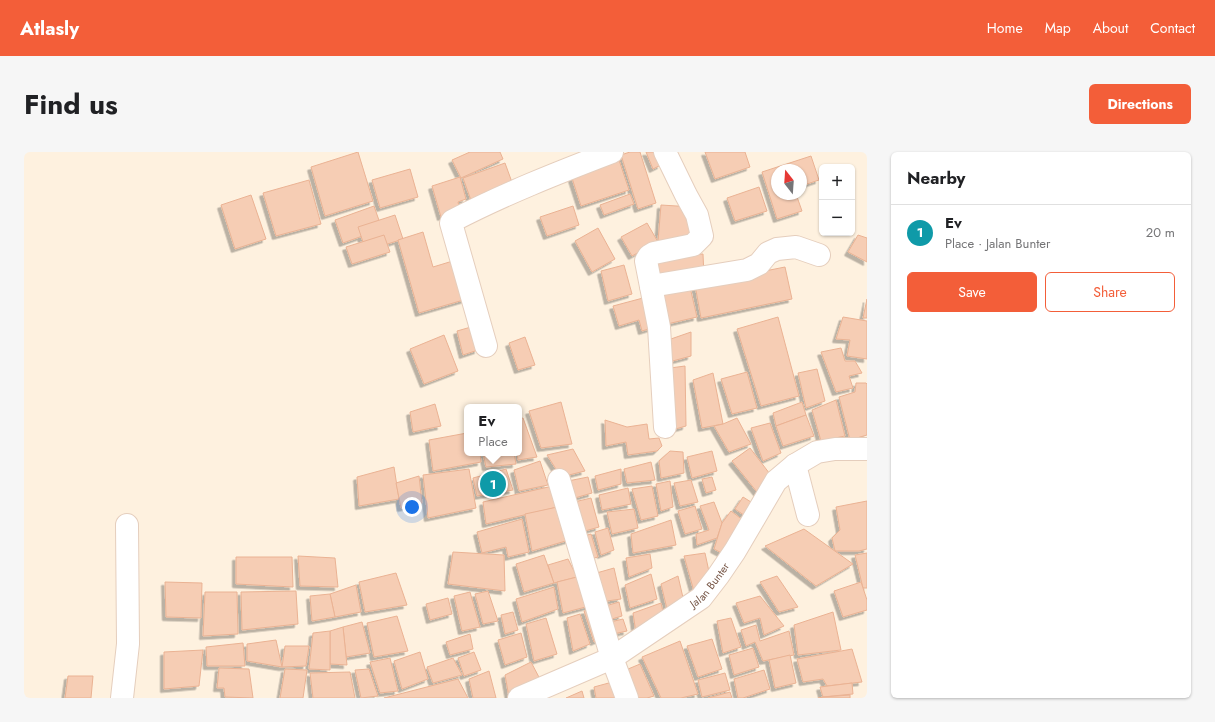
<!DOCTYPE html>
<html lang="en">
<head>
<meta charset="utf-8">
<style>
  body { margin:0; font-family:Jost,sans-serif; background:#f6f6f6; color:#202124 }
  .controls { position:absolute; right:12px; top:12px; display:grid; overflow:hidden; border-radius:6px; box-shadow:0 1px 3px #0004 }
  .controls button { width:36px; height:36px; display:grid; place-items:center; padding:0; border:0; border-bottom:1px solid #e0e0e0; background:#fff; color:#202124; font:20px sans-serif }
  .compass { position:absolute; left:747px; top:12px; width:36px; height:36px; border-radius:50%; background:#fff; box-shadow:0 1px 3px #0004; rotate:343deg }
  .you { position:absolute; left:388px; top:355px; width:14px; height:14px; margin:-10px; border:3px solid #fff; border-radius:50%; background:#1a73e8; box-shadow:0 0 0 6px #1a73e833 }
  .badge { display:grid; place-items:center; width:26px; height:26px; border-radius:50%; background:#f35e39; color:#fff; font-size:13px; font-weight:700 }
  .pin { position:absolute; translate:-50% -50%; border:2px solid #fff; box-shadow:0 1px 4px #0006 }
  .popup { position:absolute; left:440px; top:252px; width:58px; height:52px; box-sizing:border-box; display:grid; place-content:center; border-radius:6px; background:#fff; filter:drop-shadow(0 1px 3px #0005); font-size:13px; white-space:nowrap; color:#757577 }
  .popup b { font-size:15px; color:#202124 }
  .popup::after { content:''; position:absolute; left:50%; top:100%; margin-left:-8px; border:8px solid transparent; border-top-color:#fff }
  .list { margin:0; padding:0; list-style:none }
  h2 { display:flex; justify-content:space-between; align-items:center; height:52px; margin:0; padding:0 16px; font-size:17px }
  h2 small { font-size:13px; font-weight:400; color:#757577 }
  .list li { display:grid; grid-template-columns:26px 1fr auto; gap:12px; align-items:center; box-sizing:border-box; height:56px; padding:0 16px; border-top:1px solid #e0e0e0 }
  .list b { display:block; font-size:15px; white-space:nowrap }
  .list p { margin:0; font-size:13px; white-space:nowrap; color:#757577 }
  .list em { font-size:13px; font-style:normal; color:#757577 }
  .actions { display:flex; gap:8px; padding:12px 16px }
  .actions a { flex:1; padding:9px 0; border:1px solid #f35e39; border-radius:6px; text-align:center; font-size:14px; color:#f35e39 }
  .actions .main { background:#f35e39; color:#fff }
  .map { position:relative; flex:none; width:843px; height:546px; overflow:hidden; border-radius:6px }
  header { display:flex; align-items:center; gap:24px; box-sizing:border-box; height:56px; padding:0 20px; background:#f35e39; color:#fff }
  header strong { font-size:19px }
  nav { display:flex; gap:22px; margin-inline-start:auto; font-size:14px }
  .intro { display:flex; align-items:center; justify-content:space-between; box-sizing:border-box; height:96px; padding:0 24px }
  h1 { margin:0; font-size:28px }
  .button { padding:10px 18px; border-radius:6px; background:#f35e39; color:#fff; font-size:14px; font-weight:700 }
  main { display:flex; gap:24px; padding:0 24px }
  aside { flex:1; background:#fff; border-radius:6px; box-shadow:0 1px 3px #0004 }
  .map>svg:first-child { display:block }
  .building { fill:#f6cdb4; stroke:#eab293; filter:url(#shadow) }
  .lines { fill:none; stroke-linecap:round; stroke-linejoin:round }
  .minor-casing { stroke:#e5cebd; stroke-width:24 }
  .minor { stroke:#fff; stroke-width:22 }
  .labels { text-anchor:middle; stroke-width:3; stroke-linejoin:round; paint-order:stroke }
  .street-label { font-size:11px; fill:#765545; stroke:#fff5e7 }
</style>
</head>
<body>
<header>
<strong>Atlasly</strong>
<nav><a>Home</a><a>Map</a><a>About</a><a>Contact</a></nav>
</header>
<div class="intro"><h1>Find us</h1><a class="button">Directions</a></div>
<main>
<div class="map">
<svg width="843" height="546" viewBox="0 0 843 546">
  <defs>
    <filter id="shadow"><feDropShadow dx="-3.5" dy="3.5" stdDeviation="0" flood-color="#0004"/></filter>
  </defs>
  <rect width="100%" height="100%" fill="#fef1df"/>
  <g class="building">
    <path d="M334 0 349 49 301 64 287 15Z"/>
    <path d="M446 0H476L479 7 437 26 428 8Z"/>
    <path d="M606 0H616L632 51 614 57 597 3Z"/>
    <path d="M622 0H632L637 13 629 17Z"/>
    <path d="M681 0H721L726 15 691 27Z"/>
    <path d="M787 4 795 28 777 34V18H753V42H772L778 59 753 67 738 20Z"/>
    <path d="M595 8 605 38 557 54 547 23Z"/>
    <path d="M481 11 489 33 449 54 439 26Z"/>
    <path d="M386 17 394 45 356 56 348 28Z"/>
    <path d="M436 25 442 47 434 50 436 59 417 65 408 34Z"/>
    <path d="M285 28 297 72 252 84 239 41Z"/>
    <path d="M735 35 743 59 711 69 703 46Z"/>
    <path d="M606 42 610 52 580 63 576 53Z"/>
    <path d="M227 43 242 87 211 97 197 53Z"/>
    <path d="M637 53 669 55 666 92 634 89Z"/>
    <path d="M350 54 358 77 319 91 311 68Z"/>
    <path d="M549 54 555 73 523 84 516 65Z"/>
    <path d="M371 63 379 87 342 99 334 75Z"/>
    <path d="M623 71 634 90 608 104 597 85Z"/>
    <path d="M574 76 591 107 568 120 551 89Z"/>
    <path d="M399 80 409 115 432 108 443 147 395 161 374 88Z"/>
    <path d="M360 83 366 100 328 112 322 95Z"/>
    <path d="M834 83 843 86V110L824 100Z"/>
    <path d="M679 102 680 124 632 128 630 105Z"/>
    <path d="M600 113 608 142 584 149 577 119Z"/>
    <path d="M761 115 768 147 677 166 671 133Z"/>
    <path d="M666 135 673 165 639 173 631 143Z"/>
    <path d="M619 146 628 176 618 179 615 168 595 174 589 154Z"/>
    <path d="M843 147V166H839Z"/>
    <path d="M754 165 775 244 737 254 713 177Z"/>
    <path d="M819 165 843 169V207L823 204 826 188 812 187Z"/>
    <path d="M447 175 454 198 439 203 433 179Z"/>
    <path d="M667 180V204L645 210 644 188Z"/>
    <path d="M420 183 434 219 400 232 386 197Z"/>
    <path d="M501 185 511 213 494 218 485 191Z"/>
    <path d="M817 196 821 209H831L838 221 825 224 829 236 812 240 797 200Z"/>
    <path d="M661 214 662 274 648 278 646 216Z"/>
    <path d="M793 217 801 249 782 256 774 221Z"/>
    <path d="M723 220 733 256 708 262 697 227Z"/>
    <path d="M689 221 699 272 678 276 669 228Z"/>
    <path d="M832 231H842L843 232V283L826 288 815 245 831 240Z"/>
    <path d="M812 248 821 284 797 289 788 258Z"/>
    <path d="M537 250 548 292 517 296 505 259Z"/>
    <path d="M778 250 782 263 752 274 749 261Z"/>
    <path d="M411 252 417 274 389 280 386 260Z"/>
    <path d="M782 263 790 284 759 294 752 274Z"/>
    <path d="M499 266 513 305 494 308 493 301H495V267Z"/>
    <path d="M713 266 727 292 705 300 690 274 699 272Z"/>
    <path d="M581 268 603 275 623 272 625 287 635 286 638 294 633 299 604 303 602 290 582 294Z"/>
    <path d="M746 271 757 301 739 309 727 276Z"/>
    <path d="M443 281V301H456L457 310 409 319 405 288Z"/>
    <path d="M726 296 749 326 737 345 708 309Z"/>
    <path d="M549 297 561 319 537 325 523 303Z"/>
    <path d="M646 299 659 300 660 321 637 326 635 309Z"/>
    <path d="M688 299 693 319 668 326 663 305Z"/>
    <path d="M459 301H490L492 312 462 315Z"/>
    <path d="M516 309 524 333 495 339 490 318Z"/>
    <path d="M627 310 631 328 603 331 600 317Z"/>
    <path d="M370 315 375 347 335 354 333 325Z"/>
    <path d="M445 317 452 356 404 366 399 323Z"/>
    <path d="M482 317 489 338 453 344 449 326Z"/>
    <path d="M597 317V332L574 338 571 324Z"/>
    <path d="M395 324 398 351 377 356 372 331Z"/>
    <path d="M564 325 568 341 544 348 539 330Z"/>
    <path d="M688 325 692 338 682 341 678 327Z"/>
    <path d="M667 328 674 350 656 354 650 331Z"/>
    <path d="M646 329 649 355 637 359 632 332Z"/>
    <path d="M533 333 538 354 462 372 459 350Z"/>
    <path d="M628 334 634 364 617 368 608 337Z"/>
    <path d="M604 336 607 352 578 358 575 343Z"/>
    <path d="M719 345 735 355 727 368 711 357Z"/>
    <path d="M567 346 575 375 554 381 546 351Z"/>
    <path d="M843 349V397L835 399H811L808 386 816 378 812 355Z"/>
    <path d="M690 350 698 371 693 386 673 393 672 382 685 378 676 354Z"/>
    <path d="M538 354 545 388 508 399 501 362Z"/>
    <path d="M671 354 678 377 661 382 654 359Z"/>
    <path d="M610 357 614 376 588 382 583 360Z"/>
    <path d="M707 359 724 372 705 405 690 397 698 371Z"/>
    <path d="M498 367 505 400 484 405 482 395 458 401 453 380Z"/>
    <path d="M647 368 652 393 609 401 607 382Z"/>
    <path d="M584 376 590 398 577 403 571 380Z"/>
    <path d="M780 377 829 412 792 434 741 394Z"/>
    <path d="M567 382 574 405 563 408 556 385Z"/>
    <path d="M429 400 480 403 481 439 424 432Z"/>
    <path d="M681 401 687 429 671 443 660 404Z"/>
    <path d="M843 401V436H839L831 403Z"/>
    <path d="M626 402 628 416 605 425 602 406Z"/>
    <path d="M520 403 530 431 500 440 492 412Z"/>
    <path d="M274 404 311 406 314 435 276 434Z"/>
    <path d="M212 405H268L269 435 212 432Z"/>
    <path d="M544 407 553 425 530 431 524 413Z"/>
    <path d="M590 416 597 447 576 450 569 422Z"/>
    <path d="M372 421 383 453 341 460 335 430Z"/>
    <path d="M627 422 633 447 606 456 601 433Z"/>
    <path d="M654 424 660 450 643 457 637 432Z"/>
    <path d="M753 424 774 455 755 460 736 430Z"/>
    <path d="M553 425 569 453 539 461 533 430Z"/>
    <path d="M141 430 178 431 177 466 142 465Z"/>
    <path d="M837 430 843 448V458L819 465 810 439Z"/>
    <path d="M332 433 337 460 311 465 306 442Z"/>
    <path d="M530 435 534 457 498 470 492 447Z"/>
    <path d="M272 439 274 472 218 478 217 440Z"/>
    <path d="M464 439 474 469 459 472 451 442Z"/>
    <path d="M181 440H213L214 482 179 484Z"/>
    <path d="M446 440 456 475 438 479 430 444Z"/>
    <path d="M306 442 311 465 288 469 286 444Z"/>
    <path d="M736 444 760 474 740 483 736 466 720 471 712 451Z"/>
    <path d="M424 446 428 462 406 468 402 452Z"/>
    <path d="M595 450 598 464 581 469 578 455Z"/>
    <path d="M637 451 640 464 612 481 609 461Z"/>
    <path d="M570 457 579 486 570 490 560 459Z"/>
    <path d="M489 460 494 478 481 482 477 463Z"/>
    <path d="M809 460 817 498 774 503 770 473Z"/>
    <path d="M556 462 566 492 549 499 543 466Z"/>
    <path d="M373 464 384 499 350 505 343 471Z"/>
    <path d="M522 466 533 502 510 509 502 472Z"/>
    <path d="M707 466 717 495 699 501 693 469Z"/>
    <path d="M599 467 603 479 585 483 582 471Z"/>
    <path d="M338 470 346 501 322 505 319 475Z"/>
    <path d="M732 473 736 489 765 479 770 503 739 509 731 490 722 494 717 478Z"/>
    <path d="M319 475 323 513 306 512V479Z"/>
    <path d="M306 479V518L285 517 289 481Z"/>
    <path d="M497 481 503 505 481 513 474 488Z"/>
    <path d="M446 482 449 497 426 503 422 490Z"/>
    <path d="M688 487 698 517 674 525 663 494Z"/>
    <path d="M252 488 258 515 223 509V492Z"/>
    <path d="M656 489 674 542 657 546H637L618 505Z"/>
    <path d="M219 491 221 514H183L182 495Z"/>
    <path d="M261 494H285L282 514 258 515Z"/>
    <path d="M729 496 735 515 710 523 705 503Z"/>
    <path d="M828 497 838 530 803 534 799 527 779 530 773 507Z"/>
    <path d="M179 498 175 534 140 537V500Z"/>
    <path d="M396 500 404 527 378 537 370 509Z"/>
    <path d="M450 500 457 518 440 524 434 506Z"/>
    <path d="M766 503 772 531 751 536 745 508Z"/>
    <path d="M366 506 374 539 356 541 346 510Z"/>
    <path d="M429 506 438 523 409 531 403 515Z"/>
    <path d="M507 510 517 529 485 545 481 523Z"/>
    <path d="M616 512 630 544 623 546H607L597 520Z"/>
    <path d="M195 516 225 517 229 546 201 545 200 536H193Z"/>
    <path d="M261 517 283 518 279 546H256Z"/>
    <path d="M345 517 354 544 337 546 331 518Z"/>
    <path d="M740 518 746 537 719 546H714L710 527Z"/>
    <path d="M465 519 472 546H449L445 527Z"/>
    <path d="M326 520 331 546H289L286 521Z"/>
    <path d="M701 521 706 538 678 545 674 528Z"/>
    <path d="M44 524H69L67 546H41Z"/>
    <path d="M434 527 444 546H360Z"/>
    <path d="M592 529 599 546H572L570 535Z"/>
    <path d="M828 531 829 542 799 545 796 535Z"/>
    <path d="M558 539 560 546H542Z"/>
    <path d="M706 540 708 546H684Z"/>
    <path d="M826 543V546H794L799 545Z"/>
  </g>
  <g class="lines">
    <g class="minor-casing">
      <g id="minor">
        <path d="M627 134 723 118 735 112 744 101 753 97 772 95 795 103"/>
        <path d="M462 194 427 71 428 69C480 42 533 21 588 0"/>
        <path d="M641 275 635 175 622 109 625 104 630 101 669 93 678 84 673 63 662 43 641 0"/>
        <path d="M771 313 784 363"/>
        <path d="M535 328 588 506 603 546"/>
        <path d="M98 546 104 492 103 373"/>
        <path id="s1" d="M495 546 588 506 677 446 694 424 711 399 752 329 771 313 793 300 811 297H843"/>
      </g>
    </g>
    <use href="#minor" class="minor"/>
  </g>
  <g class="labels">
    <g class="street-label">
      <text dy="4" stroke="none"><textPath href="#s1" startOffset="224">Jalan Bunter</textPath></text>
    </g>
  </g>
</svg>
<div class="controls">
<button>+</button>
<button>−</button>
</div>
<svg class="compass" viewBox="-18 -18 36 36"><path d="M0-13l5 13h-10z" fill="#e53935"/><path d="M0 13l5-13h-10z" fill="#757577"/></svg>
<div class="you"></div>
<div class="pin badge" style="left:469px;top:332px;background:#0f9aa8">1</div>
<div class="popup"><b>Ev</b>Place</div>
</div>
<aside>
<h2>Nearby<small></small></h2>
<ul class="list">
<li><span class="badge" style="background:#0f9aa8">1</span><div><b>Ev</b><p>Place · Jalan Bunter</p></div><em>20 m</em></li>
</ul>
<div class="actions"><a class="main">Save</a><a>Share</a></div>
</aside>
</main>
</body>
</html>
